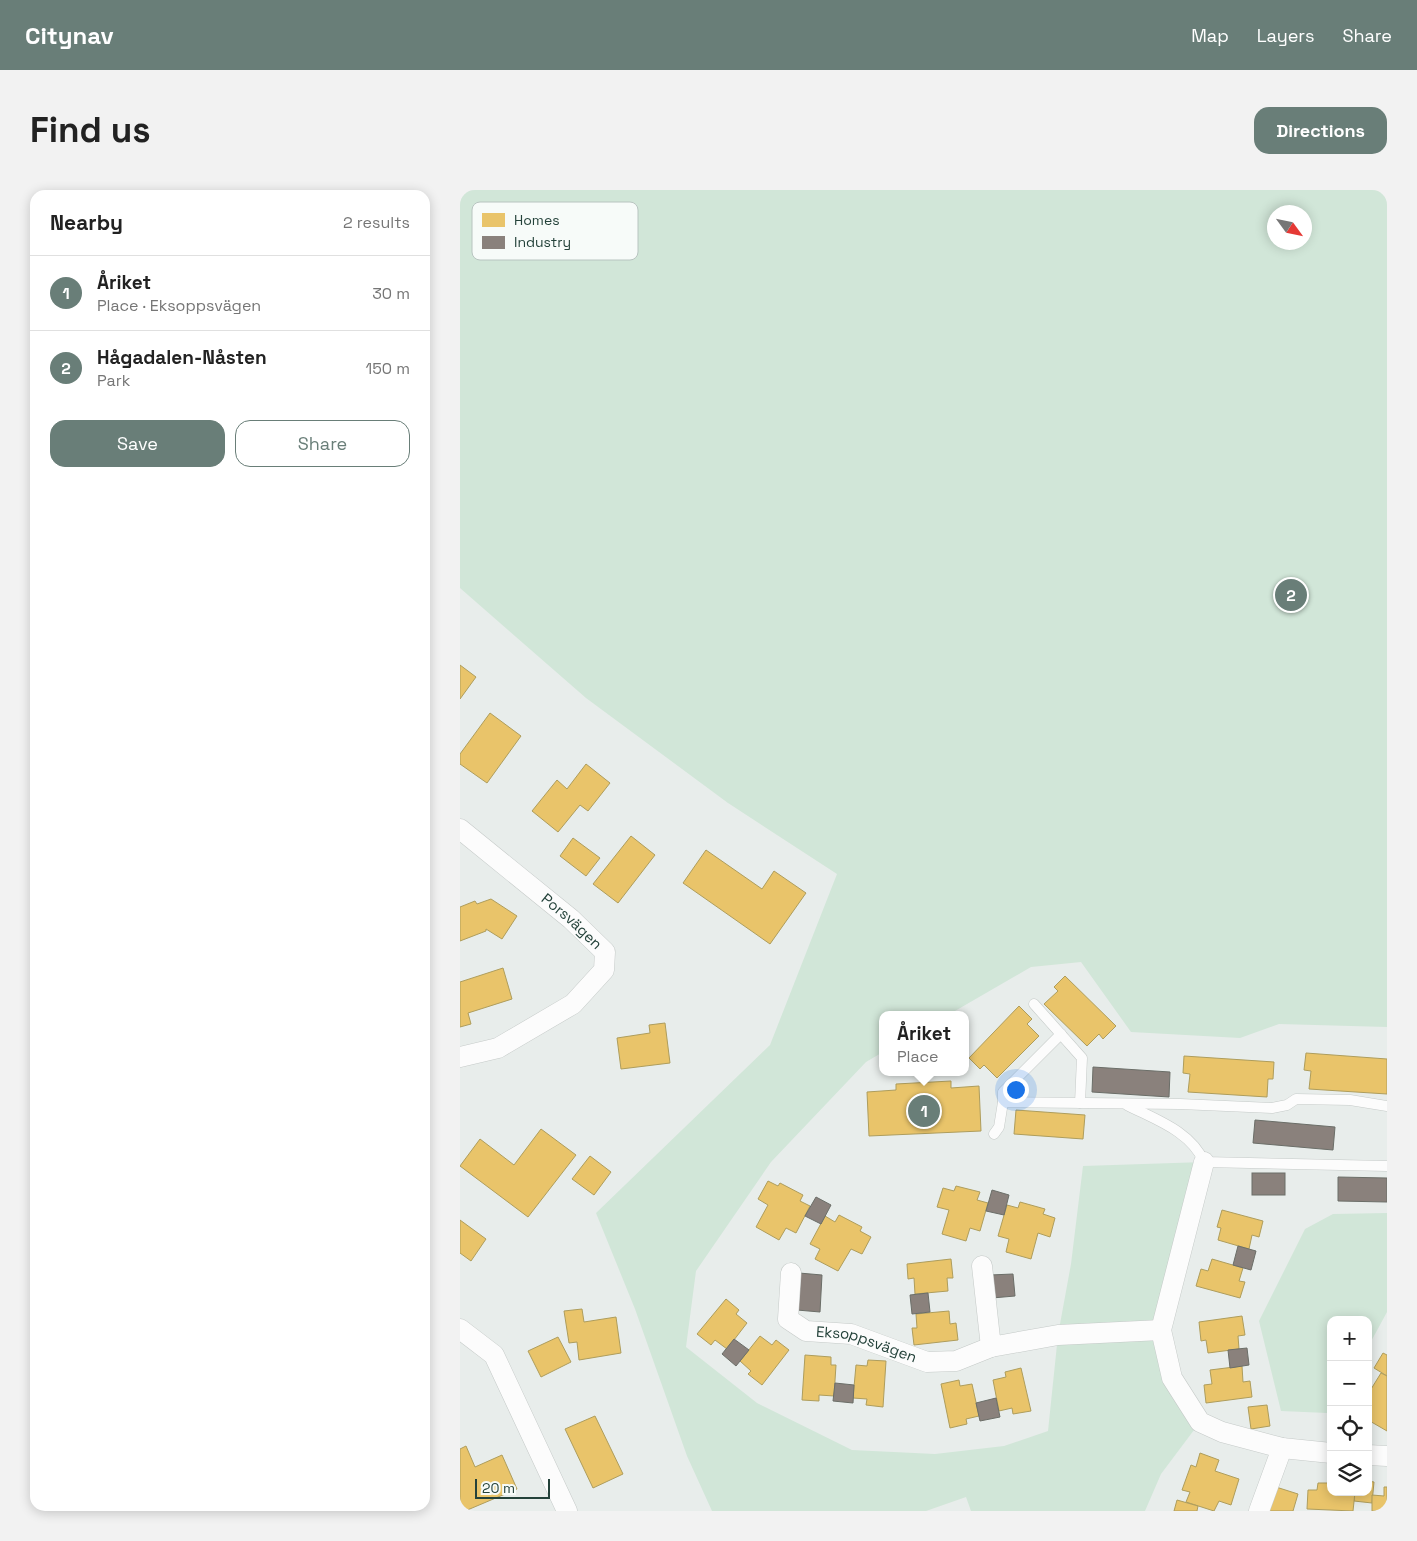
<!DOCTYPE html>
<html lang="en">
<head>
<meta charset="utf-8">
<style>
  body { margin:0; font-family:"Space Grotesk",sans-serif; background:#f2f2f2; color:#222 }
  .controls { position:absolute; right:15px; bottom:15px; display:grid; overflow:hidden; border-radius:10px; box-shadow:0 2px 12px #0003 }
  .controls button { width:45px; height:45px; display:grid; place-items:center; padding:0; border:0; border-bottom:1px solid #e0e0e0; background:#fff; color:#222; font:25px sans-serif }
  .compass { position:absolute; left:807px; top:15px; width:45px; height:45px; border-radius:50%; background:#fff; box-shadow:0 2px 12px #0003; rotate:123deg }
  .scale { position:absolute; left:15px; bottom:12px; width:75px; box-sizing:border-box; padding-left:5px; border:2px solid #24423a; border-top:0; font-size:14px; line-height:18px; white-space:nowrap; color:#24423a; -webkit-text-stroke:4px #f7fbf9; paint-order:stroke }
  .you { position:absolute; left:555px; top:899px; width:18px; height:18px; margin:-12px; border:4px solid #fff; border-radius:50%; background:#1a73e8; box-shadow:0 0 0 8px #1a73e833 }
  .badge { display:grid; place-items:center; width:32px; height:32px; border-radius:50%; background:#697e78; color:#fff; font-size:16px; font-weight:700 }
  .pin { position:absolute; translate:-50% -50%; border:2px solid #fff; box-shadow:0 1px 5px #0006 }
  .popup { position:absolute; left:419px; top:821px; width:90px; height:65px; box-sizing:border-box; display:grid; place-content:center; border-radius:10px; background:#fff; filter:drop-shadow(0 1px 4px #0005); font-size:16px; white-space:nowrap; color:#767676 }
  .popup b { font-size:19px; color:#222 }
  .popup::after { content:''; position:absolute; left:50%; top:100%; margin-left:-10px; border:10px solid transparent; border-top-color:#fff }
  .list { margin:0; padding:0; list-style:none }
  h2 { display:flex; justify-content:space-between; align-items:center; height:65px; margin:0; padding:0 20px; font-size:21px }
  h2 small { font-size:16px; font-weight:400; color:#767676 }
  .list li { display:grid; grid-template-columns:32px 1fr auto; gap:15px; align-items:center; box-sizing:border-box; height:75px; padding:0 20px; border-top:1px solid #e0e0e0 }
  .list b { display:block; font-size:19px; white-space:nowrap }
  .list p { margin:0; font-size:16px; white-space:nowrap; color:#767676 }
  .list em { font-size:16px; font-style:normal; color:#767676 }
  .actions { display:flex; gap:10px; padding:15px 20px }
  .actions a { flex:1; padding:11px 0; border:1px solid #697e78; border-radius:15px; text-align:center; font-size:18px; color:#697e78 }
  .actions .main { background:#697e78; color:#fff }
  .icon { flex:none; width:28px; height:28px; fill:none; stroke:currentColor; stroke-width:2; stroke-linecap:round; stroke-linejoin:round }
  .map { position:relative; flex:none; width:927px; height:1321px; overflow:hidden; border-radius:15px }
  header { display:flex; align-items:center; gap:30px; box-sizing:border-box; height:70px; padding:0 25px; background:#697e78; color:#fff }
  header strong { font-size:24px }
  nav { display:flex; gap:28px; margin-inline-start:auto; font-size:18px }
  .intro { display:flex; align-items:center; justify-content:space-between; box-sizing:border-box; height:120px; padding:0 30px }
  h1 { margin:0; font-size:35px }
  .button { padding:12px 22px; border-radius:15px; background:#697e78; color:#fff; font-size:18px; font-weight:700 }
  main { display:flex; gap:30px; padding:0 30px }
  aside { flex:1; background:#fff; border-radius:15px; box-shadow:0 2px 12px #0003 }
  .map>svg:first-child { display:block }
  .green { fill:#d1e6d8; fill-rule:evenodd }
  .homes { fill:#e9c46a; stroke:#ae9d5c }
  .industry { fill:#8a817c; stroke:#6b6e68 }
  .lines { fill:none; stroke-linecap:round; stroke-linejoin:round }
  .lane-casing { stroke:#c5cac8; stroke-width:11 }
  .street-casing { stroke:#c5cac8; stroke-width:21 }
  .lane { stroke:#fcfcfc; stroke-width:10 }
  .street { stroke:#fcfcfc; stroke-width:20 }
  .labels { text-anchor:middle; stroke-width:5; stroke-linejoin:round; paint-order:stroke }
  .street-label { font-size:15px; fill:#24423a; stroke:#f7fbf9 }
  .key { fill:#f7fbf9; stroke:#b8c4c0; stroke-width:1 }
  .key-label { font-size:14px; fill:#24423a }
</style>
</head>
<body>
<header>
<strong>Citynav</strong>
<nav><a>Map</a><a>Layers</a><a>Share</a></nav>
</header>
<div class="intro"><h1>Find us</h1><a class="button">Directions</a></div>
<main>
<aside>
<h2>Nearby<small>2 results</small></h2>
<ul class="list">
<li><span class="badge">1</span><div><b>Åriket</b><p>Place · Eksoppsvägen</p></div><em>30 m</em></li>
<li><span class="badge">2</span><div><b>Hågadalen-Nåsten</b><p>Park</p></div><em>150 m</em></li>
</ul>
<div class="actions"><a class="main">Save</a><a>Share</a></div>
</aside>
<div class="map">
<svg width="927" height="1321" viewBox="0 0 927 1321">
  <rect width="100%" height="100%" fill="#e8edeb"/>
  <g class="green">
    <path d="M0 0H927V837L819 834 780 848 671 842 621 772 571 777 488 825H423V862L406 872 311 972 236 1081 226 1157 297 1213 392 1260 475 1264 544 1256 588 1241 598 1145 611 1074 623 976 744 972 701 1140 740 1232 701 1284 685 1321H511L506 1307 466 1321H252L227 1266 175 1119 136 1023 310 855 377 684 268 613 126 508 0 398ZM814 22H844V52H814Z"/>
    <path d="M927 1023V1122L908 1157V1130H871V1218L867 1223 821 1221 799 1131 845 1039 873 1024Z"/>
  </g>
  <g class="homes">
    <path d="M0 475 16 487 0 509Z"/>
    <path d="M30 523 61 546 27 593 0 574V564Z"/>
    <path d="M126 574 150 593 128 621 120 615 98 642 72 621 97 590 107 599Z"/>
    <path d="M171 646 195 665 158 713 133 694Z"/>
    <path d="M113 648 140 668 126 686 100 666Z"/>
    <path d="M246 660 302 699 314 681 346 703 310 754 223 693Z"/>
    <path d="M31 709 57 726 42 749 26 739V741L0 751V717L15 711 17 714Z"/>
    <path d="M43 778 52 809 8 823 11 834 0 837V792Z"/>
    <path d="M605 786 656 836 643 849 639 844 627 856 584 814 598 801 594 797Z"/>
    <path d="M559 816 572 829 567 834 579 846 537 888 524 875 520 879 509 868Z"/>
    <path d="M205 833 210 873 161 879 157 848 190 843 189 835Z"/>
    <path d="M846 863 927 869V904L849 899 851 881 844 880Z"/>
    <path d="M724 866 814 872 813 889H808L807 907 728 902 730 884 723 883Z"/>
    <path d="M491 891V898L519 896 521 941 409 946 407 902 436 900V894Z"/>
    <path d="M556 920 625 925 623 949 554 944Z"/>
    <path d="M81 939 116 965 68 1027 0 976 20 949 54 975Z"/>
    <path d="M130 966 151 982 134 1005 112 989Z"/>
    <path d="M308 991 318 996 320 993 343 1005 340 1011 350 1016 336 1043 326 1038 319 1050 296 1037 308 1015 298 1009Z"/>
    <path d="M496 996 520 1002 517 1010 528 1013 520 1041 510 1038 506 1051 482 1044 489 1020 477 1017 483 998 494 1001Z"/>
    <path d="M560 1012 585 1019 583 1024 595 1028 590 1047 578 1043 571 1069 546 1062 549 1049 538 1046 547 1015 558 1018Z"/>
    <path d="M762 1020 803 1031 799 1047 792 1045 789 1059 758 1050 761 1038 757 1037Z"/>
    <path d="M379 1025 402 1037 400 1041 411 1047 402 1064 391 1059 378 1081 355 1069 360 1059 350 1054 365 1026 375 1032Z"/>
    <path d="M0 1030 26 1049 11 1071 0 1063Z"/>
    <path d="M491 1069 493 1088H487L488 1101 455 1104 454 1088 448 1089 447 1074Z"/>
    <path d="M752 1069 783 1078 779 1091 785 1092 780 1108 736 1096 741 1079 748 1081Z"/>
    <path d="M266 1109 279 1120 276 1124 287 1133 267 1159 255 1150 251 1155 237 1144Z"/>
    <path d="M122 1119 124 1132 156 1127 161 1163 119 1170 117 1152 109 1153 104 1121Z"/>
    <path d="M489 1121 490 1134 496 1133 498 1150 454 1155 452 1138H457L456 1124Z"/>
    <path d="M782 1126 785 1145 778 1146 779 1159 748 1163 746 1150 741 1151 739 1132Z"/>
    <path d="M300 1146 312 1155 316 1150 329 1160 302 1195 288 1184 291 1181 280 1171Z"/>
    <path d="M98 1147 111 1172 81 1187 68 1161Z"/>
    <path d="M923 1163 927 1165V1186L914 1178Z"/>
    <path d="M345 1165 371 1167V1175H376L374 1206 359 1205V1211L342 1210Z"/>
    <path d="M408 1170 426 1171 423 1217 406 1215 407 1209 393 1208 396 1175 407 1176Z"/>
    <path d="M782 1176 783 1192 790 1191 792 1207 746 1213 744 1195 752 1194 750 1180Z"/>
    <path d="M561 1178 571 1221 553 1224 552 1218 539 1221 533 1190 546 1187 545 1182Z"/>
    <path d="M921 1183 927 1186V1241L908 1230V1204Z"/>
    <path d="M499 1190 500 1196 512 1194 519 1226 506 1229 507 1234 490 1238 481 1194Z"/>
    <path d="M807 1215 810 1236 791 1239 788 1217Z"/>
    <path d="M135 1226 163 1284 133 1298 105 1239Z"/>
    <path d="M6 1256 15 1277 42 1265 57 1299 5 1321H0V1259Z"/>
    <path d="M740 1263 759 1270 755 1281 779 1289 771 1315 759 1311 754 1321 726 1312 730 1302 722 1300 731 1275 736 1277Z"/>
    <path d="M908 1291 914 1292 912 1313 894 1311 895 1302H908Z"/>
    <path d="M858 1293H871V1302H895L893 1321 847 1319 848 1300H857Z"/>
    <path d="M816 1297 838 1304 833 1321H808Z"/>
    <path d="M924 1297H927V1321H912V1305L924 1306Z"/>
    <path d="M717 1310 738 1316 737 1321H714Z"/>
  </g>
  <g class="industry">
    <path d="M633 877 710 882 709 907 632 902Z"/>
    <path d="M795 930 875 937 873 960 793 953Z"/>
    <rect x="792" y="983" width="33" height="22"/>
    <path d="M878 987 927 988V1012L878 1011Z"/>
    <path d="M532 1000 549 1005 544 1025 526 1021Z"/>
    <path d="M356 1007 371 1015 361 1034 345 1026Z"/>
    <path d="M778 1056 796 1061 791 1080 773 1075Z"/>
    <path d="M339 1083 362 1085 360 1122 337 1120Z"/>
    <path d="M553 1084 555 1106 532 1108 530 1085Z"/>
    <path d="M468 1103 470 1122 452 1124 450 1105Z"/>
    <path d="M274 1149 289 1160 276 1176 262 1164Z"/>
    <path d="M787 1158 789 1175 770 1178 768 1160Z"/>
    <path d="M375 1193 394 1195 393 1213 373 1211Z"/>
    <path d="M536 1208 540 1227 520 1231 516 1213Z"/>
  </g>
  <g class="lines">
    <g class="lane-casing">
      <g id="lane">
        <path d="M574 814 622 868 620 913"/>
        <path d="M543 912V902L601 844"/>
        <path d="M667 915C694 929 731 941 744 972L927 976"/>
        <path d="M534 944 539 937 543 912 720 914 812 918 827 915 836 909 890 910 927 916"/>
      </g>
    </g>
    <g class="street-casing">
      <g id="street">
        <path id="s1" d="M0 639 111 729 145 762 144 780 113 814 38 858 0 867"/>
        <path d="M744 972 701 1140 712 1188 740 1232 762 1242 822 1258 871 1263"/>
        <path d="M522 1076 531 1157 598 1145 701 1140"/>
        <path id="s2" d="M331 1083 328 1129 346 1141 391 1144 467 1172 496 1171 531 1157"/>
        <path d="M0 1139 34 1165 107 1321"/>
        <path d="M908 1265 927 1266"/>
        <path d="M799 1321 822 1258"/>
      </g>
    </g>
    <use href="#lane" class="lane"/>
    <use href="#street" class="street"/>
  </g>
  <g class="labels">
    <g class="street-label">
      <text dy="5" stroke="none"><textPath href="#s1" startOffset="145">Porsvägen</textPath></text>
      <text dy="5" stroke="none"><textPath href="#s2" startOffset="130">Eksoppsvägen</textPath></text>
    </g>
  </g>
  <rect x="12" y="12" width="166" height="58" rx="8" class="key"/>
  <rect x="22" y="23" width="23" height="14" fill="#e9c46a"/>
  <rect x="22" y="46" width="23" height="13" fill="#8a817c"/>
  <g class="key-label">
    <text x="54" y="35">Homes</text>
    <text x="54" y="57">Industry</text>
  </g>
</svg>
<div class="controls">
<button>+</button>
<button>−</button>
<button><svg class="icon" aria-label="locate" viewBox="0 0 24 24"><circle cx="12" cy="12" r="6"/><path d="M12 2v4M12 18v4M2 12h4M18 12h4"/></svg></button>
<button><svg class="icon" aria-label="layers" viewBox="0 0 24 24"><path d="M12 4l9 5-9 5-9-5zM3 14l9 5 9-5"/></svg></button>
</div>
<svg class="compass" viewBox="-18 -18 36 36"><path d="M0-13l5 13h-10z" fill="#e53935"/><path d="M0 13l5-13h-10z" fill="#767676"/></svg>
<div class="scale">20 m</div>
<div class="you"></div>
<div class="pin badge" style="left:464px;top:921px">1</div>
<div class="popup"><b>Åriket</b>Place</div>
<div class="pin badge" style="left:831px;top:405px">2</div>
</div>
</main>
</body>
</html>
